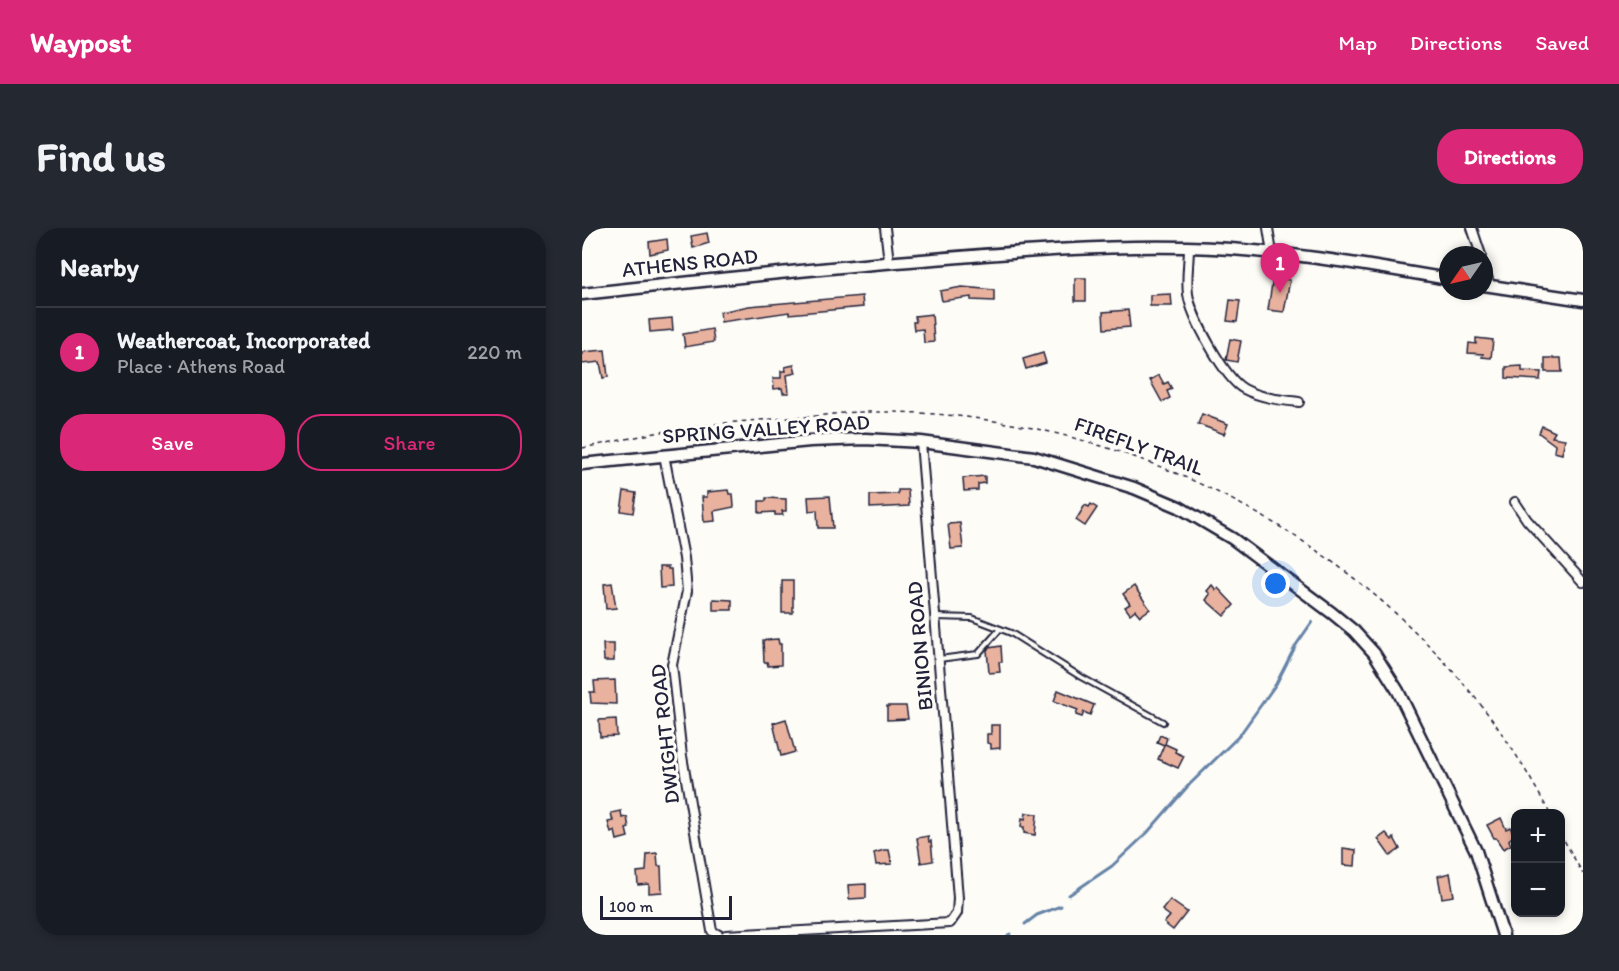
<!DOCTYPE html>
<html lang="en">
<head>
<meta charset="utf-8">
<style>
  body { margin:0; font-family:Itim,sans-serif; background:#242831; color:#f1f3f6 }
  .controls { position:absolute; right:18px; bottom:18px; display:grid; overflow:hidden; border-radius:12px; box-shadow:0 3px 9px #0003 }
  .controls button { width:54px; height:54px; display:grid; place-items:center; padding:0; border:0; border-bottom:2px solid #363941; background:#171b24; color:#f1f3f6; font:30px sans-serif }
  .compass { position:absolute; left:857px; top:18px; width:54px; height:54px; border-radius:50%; background:#171b24; box-shadow:0 3px 9px #0003; rotate:236deg }
  .scale { position:absolute; left:18px; bottom:15px; width:132px; box-sizing:border-box; padding-left:6px; border:3px solid #22223b; border-top:0; font-size:16px; line-height:21px; white-space:nowrap; color:#22223b; -webkit-text-stroke:4px #fdfcf7; paint-order:stroke }
  .you { position:absolute; left:694px; top:356px; width:21px; height:21px; margin:-15px; border:4px solid #fff; border-radius:50%; background:#1a73e8; box-shadow:0 0 0 9px #1a73e833 }
  .badge { display:grid; place-items:center; width:39px; height:39px; border-radius:50%; background:#db2777; color:#fff; font-size:20px; font-weight:700 }
  .pin { position:absolute; translate:-50% -50px; filter:drop-shadow(0 2px 3px #0008) }
  .pin::after { content:''; position:absolute; top:32px; width:21px; height:18px; background:inherit; clip-path:polygon(0 0,100% 0,50% 100%) }
  .list { margin:0; padding:0; list-style:none }
  h2 { display:flex; justify-content:space-between; align-items:center; height:78px; margin:0; padding:0 24px; font-size:26px }
  h2 small { font-size:20px; font-weight:400; color:#9ea1a6 }
  .list li { display:grid; grid-template-columns:39px 1fr auto; gap:18px; align-items:center; box-sizing:border-box; height:90px; padding:0 24px; border-top:2px solid #363941 }
  .list b { display:block; font-size:22px; white-space:nowrap }
  .list p { margin:0; font-size:20px; white-space:nowrap; color:#9ea1a6 }
  .list em { font-size:20px; font-style:normal; color:#9ea1a6 }
  .actions { display:flex; gap:12px; padding:18px 24px }
  .actions a { flex:1; padding:14px 0; border:2px solid #db2777; border-radius:24px; text-align:center; font-size:21px; color:#db2777 }
  .actions .main { background:#db2777; color:#fff }
  .map { position:relative; flex:none; width:1001px; height:707px; overflow:hidden; border-radius:24px }
  header { display:flex; align-items:center; gap:36px; box-sizing:border-box; height:84px; padding:0 30px; background:#db2777; color:#fff }
  header strong { font-size:28px }
  nav { display:flex; gap:33px; margin-inline-start:auto; font-size:21px }
  .intro { display:flex; align-items:center; justify-content:space-between; box-sizing:border-box; height:144px; padding:0 36px }
  h1 { margin:0; font-size:42px }
  .button { padding:15px 27px; border-radius:24px; background:#db2777; color:#fff; font-size:21px; font-weight:700 }
  main { display:flex; gap:36px; padding:0 36px }
  aside { flex:1; background:#171b24; border-radius:24px; box-shadow:0 3px 9px #0003 }
  .map>svg:first-child { display:block }
  .lines { fill:none; stroke-linecap:round; stroke-linejoin:round }
  .stream { stroke:#6683a7; stroke-width:3 }
  .building { fill:#e9b29f; stroke:#22223b; stroke-width:1.5 }
  .lane-casing { stroke:#22223b; stroke-width:8 }
  .street-casing { stroke:#22223b; stroke-width:12 }
  .secondary-casing { stroke:#22223b; stroke-width:15 }
  .path { stroke:#22223b; stroke-width:1.5; stroke-dasharray:4.5 4.5; stroke-linecap:butt }
  .lane { stroke:#fdfcf7; stroke-width:4 }
  .street { stroke:#fdfcf7; stroke-width:8 }
  .secondary { stroke:#fdfcf7; stroke-width:10 }
  .labels { text-anchor:middle; stroke-width:6; stroke-linejoin:round; paint-order:stroke }
  .street-label { font-size:21px; fill:#22223b; stroke:#fdfcf7 }
</style>
</head>
<body>
<header>
<strong>Waypost</strong>
<nav><a>Map</a><a>Directions</a><a>Saved</a></nav>
</header>
<div class="intro"><h1>Find us</h1><a class="button">Directions</a></div>
<main>
<aside>
<h2>Nearby<small></small></h2>
<ul class="list">
<li><span class="badge">1</span><div><b>Weathercoat, Incorporated</b><p>Place · Athens Road</p></div><em>220 m</em></li>
</ul>
<div class="actions"><a class="main">Save</a><a>Share</a></div>
</aside>
<div class="map">
<svg width="1001" height="707" viewBox="0 0 1001 707">
  <rect width="100%" height="100%" fill="#fdfcf7"/>
  <filter id="ink" filterUnits="userSpaceOnUse"><feTurbulence type="fractalNoise" baseFrequency=".0167" numOctaves="2"/><feDisplacementMap in="SourceGraphic" scale="12" xChannelSelector="R" yChannelSelector="G"/><feConvolveMatrix kernelMatrix="1 2 1 2 8 2 1 2 1" color-interpolation-filters="sRGB"/></filter>
  <g filter="url(#ink)">
    <g class="lines">
      <g class="stream">
        <path d="M487 667 530 638 565 605 606 558 657 508 694 456 714 417 730 394"/>
        <path d="M443 696 455 687 479 678"/>
        <path d="M426 707 428 706"/>
      </g>
    </g>
    <g class="building">
      <path d="M125 5 127 15 111 20 109 8Z"/>
      <path d="M85 11 86 22 68 26 67 14Z"/>
      <path d="M691 49 708 52 702 84 686 82Z"/>
      <rect x="493" y="50" width="11" height="23"/>
      <path d="M380 59 412 62V73L389 72V69L360 73 358 63Z"/>
      <path d="M589 66 590 78H568V67Z"/>
      <path d="M280 68 281 79 207 86V84L139 94 138 84 167 78Z"/>
      <path d="M648 72 658 73 655 94 645 93Z"/>
      <path d="M546 82 548 99 522 101 521 84Z"/>
      <path d="M350 86 352 114 342 115 341 101 332 102 331 94H334L333 88Z"/>
      <path d="M90 90 91 102 68 104 67 92Z"/>
      <path d="M130 101 132 114 103 119 101 106Z"/>
      <path d="M894 110 911 112 909 130 900 129 901 126 886 125 887 115 894 116Z"/>
      <path d="M648 111 659 113 655 134 644 132Z"/>
      <path d="M23 122 26 149 21 150 18 134 0 136V124Z"/>
      <path d="M461 125 464 135 444 141 441 131Z"/>
      <path d="M963 130H979L980 144H963Z"/>
      <path d="M212 137 214 145 205 147 207 165H201L200 160 192 161 191 150H199V143H204L203 139Z"/>
      <path d="M940 138V143L959 144 958 152 924 150V139Z"/>
      <path d="M577 147 582 156 586 154 590 161 585 163 588 170 580 174 568 152Z"/>
      <path d="M620 186 646 196 642 206 616 196Z"/>
      <path d="M960 198 973 204 970 209 983 211 980 226 972 224 973 217 957 205Z"/>
      <path d="M403 248V255L396 256V262L382 263 381 250Z"/>
      <path d="M146 262 147 266H151L152 279 132 283 133 293 122 294 120 269H125V264Z"/>
      <path d="M316 262H326L327 278 288 280V267L316 266Z"/>
      <path d="M42 263 54 265 51 285 39 283Z"/>
      <path d="M248 268 251 300H236L235 282 227 283 226 269Z"/>
      <path d="M184 270 204 271V283H200L201 287H193V284L177 285V273H184Z"/>
      <path d="M509 276 515 280 503 298 494 292 503 277 507 279Z"/>
      <path d="M378 295 381 320 369 321 366 296Z"/>
      <path d="M77 339H86V341H89L90 359 78 360Z"/>
      <rect x="200" y="353" width="11" height="32"/>
      <path d="M30 355 34 380 24 381 22 356Z"/>
      <path d="M630 357 634 362 636 360 652 377 642 388 624 372 628 366 625 363Z"/>
      <path d="M552 358 568 381 558 388 553 382 548 386 543 379 548 376 541 366Z"/>
      <path d="M131 371 150 372V382H131Z"/>
      <path d="M196 411 197 416H199V437L186 438 185 434H182L181 412Z"/>
      <path d="M21 416H32V433H22Z"/>
      <path d="M419 418 420 434H417L418 444 407 445 405 422 407 420Z"/>
      <path d="M33 452 34 476 9 475 8 464H13L12 453Z"/>
      <path d="M476 462 512 477 508 487 502 484 500 489 494 487 496 482 472 473Z"/>
      <path d="M305 478H324L326 491 305 492Z"/>
      <path d="M34 491 35 508 18 509 17 492Z"/>
      <path d="M204 491 213 524 199 528 191 495Z"/>
      <path d="M409 497H418V520L409 521V516L405 515V506H409Z"/>
      <path d="M578 507 585 510 583 516 594 521 593 524 602 528 596 540 576 531 582 517 575 514Z"/>
      <path d="M39 583 40 590 45 589 47 600 44 601 46 609 35 612 33 603 29 605 26 594 31 593 29 585Z"/>
      <path d="M444 585 455 586 453 607 442 605V599H439L440 590 443 591Z"/>
      <path d="M919 590 924 601 928 599 932 607 927 612 929 617 921 621 914 610H912L905 597Z"/>
      <path d="M804 605 810 612 812 610 818 621 808 628 796 611Z"/>
      <path d="M346 608 347 614 349 613 351 633 339 635 335 610Z"/>
      <path d="M761 620 774 622 773 638 761 637Z"/>
      <path d="M302 622H307L310 636 294 637 292 625Z"/>
      <path d="M75 625 76 638H79L80 664 67 665V656L56 657 55 644 64 643 65 626Z"/>
      <path d="M868 645 872 668 860 670 856 648Z"/>
      <path d="M284 656V670L267 671 266 657Z"/>
      <path d="M588 672 605 684 591 702 582 695 588 688 580 682Z"/>
    </g>
    <g class="lines">
      <g class="lane-casing">
        <g id="lane">
          <path d="M354 389 390 390 429 405 499 449 581 494"/>
          <path d="M357 431 396 426 418 401"/>
        </g>
      </g>
      <g class="street-casing">
        <g id="street">
          <path d="M303 0 307 34"/>
          <path d="M686 0 690 25"/>
          <path d="M890 0 899 27"/>
          <path d="M607 19C607 34 604 51 606 66 609 88 643 151 662 161 679 170 699 172 717 174"/>
          <path d="M902 38 908 58"/>
          <path d="M82 227 102 330 105 363 90 437 100 528 130 703 137 707"/>
          <path d="M933 274 945 292 1001 354"/>
          <path d="M144 707 368 695 375 685 376 670 339 214"/>
        </g>
      </g>
      <g class="secondary-casing">
        <g id="secondary">
          <path d="M902 57 1001 72"/>
          <path d="M0 66C117 53 234 40 352 31 436 24 520 17 605 19 692 21 780 36 866 51"/>
          <path d="M0 236 228 213 283 211 339 214 452 229 552 260 597 279 651 311 750 385 772 403 792 425 816 463 894 623 921 707"/>
        </g>
      </g>
      <g class="path">
        <path d="M0 220C42 212 85 201 127 197 159 193 191 191 223 189 243 187 264 184 285 184 518 180 750 290 895 472 923 507 947 546 968 586"/>
        <path d="M978 605 1001 646"/>
      </g>
      <use href="#lane" class="lane"/>
      <use href="#street" class="street"/>
      <use href="#secondary" class="secondary"/>
    </g>
  </g>
  <g class="labels">
    <g class="street-label">
      <text transform="translate(108 35) rotate(-6)" y="7">ATHENS ROAD</text>
      <text transform="translate(184 201) rotate(-4)" y="7">SPRING VALLEY ROAD</text>
      <text transform="translate(557 218) rotate(20)" y="7">FIREFLY TRAIL</text>
      <text transform="translate(338 418) rotate(-95)" y="7">BINION ROAD</text>
      <text transform="translate(83 506) rotate(-96)" y="7">DWIGHT ROAD</text>
    </g>
  </g>
</svg>
<div class="controls">
<button>+</button>
<button>−</button>
</div>
<svg class="compass" viewBox="-18 -18 36 36"><path d="M0-13l5 13h-10z" fill="#e53935"/><path d="M0 13l5-13h-10z" fill="#9ea1a6"/></svg>
<div class="scale">100 m</div>
<div class="you"></div>
<div class="pin badge" style="left:698px;top:65px">1</div>
</div>
</main>
</body>
</html>
